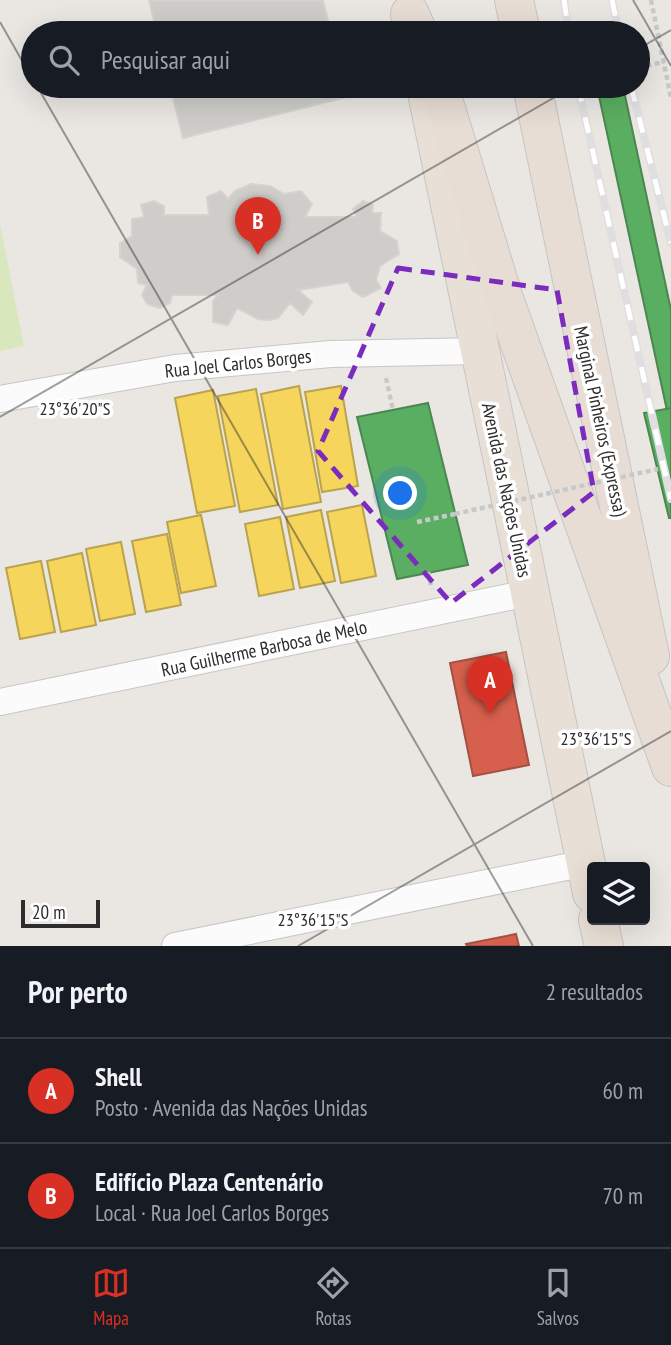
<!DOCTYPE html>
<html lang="pt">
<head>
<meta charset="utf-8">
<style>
  body { margin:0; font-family:"PT Sans Narrow",sans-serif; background:#242831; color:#f1f3f6 }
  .controls { position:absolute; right:21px; bottom:21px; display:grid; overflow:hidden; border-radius:7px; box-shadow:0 7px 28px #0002 }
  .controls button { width:63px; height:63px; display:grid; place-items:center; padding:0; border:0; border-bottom:2px solid #363941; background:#171b24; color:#f1f3f6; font:35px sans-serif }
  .scale { position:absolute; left:21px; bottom:18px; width:79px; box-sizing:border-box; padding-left:7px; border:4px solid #2d2d2d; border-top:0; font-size:19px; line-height:24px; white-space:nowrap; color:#2d2d2d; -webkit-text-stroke:5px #fff; paint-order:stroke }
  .you { position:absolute; left:401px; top:494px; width:24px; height:24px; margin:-18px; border:5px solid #fff; border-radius:50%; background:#1a73e8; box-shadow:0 0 0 10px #1a73e833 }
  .badge { display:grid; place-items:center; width:46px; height:46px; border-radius:50%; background:#d93025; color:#fff; font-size:23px; font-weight:700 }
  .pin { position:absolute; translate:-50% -58px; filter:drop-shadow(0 2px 4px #0008) }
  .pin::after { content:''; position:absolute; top:37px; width:24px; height:21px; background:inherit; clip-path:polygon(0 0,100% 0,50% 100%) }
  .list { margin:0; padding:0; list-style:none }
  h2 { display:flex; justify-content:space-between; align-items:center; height:91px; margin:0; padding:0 28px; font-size:30px }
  h2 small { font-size:23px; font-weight:400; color:#9ea1a6 }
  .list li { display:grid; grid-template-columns:46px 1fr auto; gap:21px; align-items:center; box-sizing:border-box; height:105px; padding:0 28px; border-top:2px solid #363941 }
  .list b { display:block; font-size:26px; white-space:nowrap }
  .list p { margin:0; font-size:23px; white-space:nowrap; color:#9ea1a6 }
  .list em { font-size:23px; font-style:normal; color:#9ea1a6 }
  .icon { flex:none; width:38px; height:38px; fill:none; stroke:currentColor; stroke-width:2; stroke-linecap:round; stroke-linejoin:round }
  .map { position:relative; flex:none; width:671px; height:946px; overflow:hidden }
  .search { position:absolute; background:#171b24; box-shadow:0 7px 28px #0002; left:21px; right:21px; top:21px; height:77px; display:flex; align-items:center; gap:18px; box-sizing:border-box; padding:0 24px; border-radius:38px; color:#9ea1a6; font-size:26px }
  .sheet { height:301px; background:#171b24 }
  nav { display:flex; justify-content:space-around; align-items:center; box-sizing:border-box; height:98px; border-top:2px solid #363941; background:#171b24; font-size:19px; color:#9ea1a6 }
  nav a { display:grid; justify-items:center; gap:4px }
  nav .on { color:#d93025 }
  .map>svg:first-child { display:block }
  .pitch { fill:#d9e7bc }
  .homes { fill:#f6d55c; stroke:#baa34e; stroke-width:2 }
  .shops { fill:#d6604d; stroke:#a35143; stroke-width:2 }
  .public { fill:#5aae61; stroke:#4c8751; stroke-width:2 }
  .building { fill:#cfcdca; stroke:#d5d3cf; stroke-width:2 }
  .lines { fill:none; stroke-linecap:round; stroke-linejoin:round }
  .minor-casing { stroke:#c6c6c5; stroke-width:28 }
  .trunk-casing { stroke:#c6c4c3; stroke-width:40 }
  .motorway-casing { stroke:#c6c4c3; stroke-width:40 }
  .path { stroke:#c8c8c8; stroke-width:4.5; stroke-dasharray:5 3.5; stroke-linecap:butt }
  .minor { stroke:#fcfbfb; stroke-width:26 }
  .trunk { stroke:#e8e0d6; stroke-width:38 }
  .motorway { stroke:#e8ddd5; stroke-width:38 }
  .rail-casing { stroke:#dfdee0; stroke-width:8 }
  .rail { stroke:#fff; stroke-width:5; stroke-dasharray:16; stroke-linecap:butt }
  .path-bridge { stroke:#c8c8c8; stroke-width:4.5; stroke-dasharray:5 3.5; stroke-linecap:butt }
  .marked { fill:none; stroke:#7b2cbf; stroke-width:5; stroke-dasharray:14 9; stroke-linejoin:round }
  .ticks { fill:none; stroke:#2d2d2d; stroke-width:2; stroke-opacity:0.45 }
  .labels { text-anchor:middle; stroke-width:7; stroke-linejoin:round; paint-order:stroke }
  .street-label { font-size:19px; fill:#2d2d2d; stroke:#fff }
  .ticks-label { font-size:18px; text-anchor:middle; fill:#2d2d2d; stroke:#fff; stroke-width:7; stroke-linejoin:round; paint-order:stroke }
</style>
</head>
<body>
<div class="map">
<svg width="671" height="946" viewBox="0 0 671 946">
  <rect width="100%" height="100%" fill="#eae7e3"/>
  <path class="pitch" d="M0 224 24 346 0 351Z"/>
  <g class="homes">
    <path d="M299 386 321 502 283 509 261 394Z"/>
    <path d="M341 386 358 486 322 492 305 392Z"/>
    <path d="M256 389 278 505 240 512 218 396Z"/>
    <path d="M213 390 235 506 197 513 175 398Z"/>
    <path d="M362 505 376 576 341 583 327 512Z"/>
    <path d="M321 510 335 581 300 588 286 517Z"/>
    <path d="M201 515 216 586 181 593 167 522Z"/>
    <path d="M280 517 294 589 259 596 245 524Z"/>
    <path d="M167 534 181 605 146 612 132 541Z"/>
    <path d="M121 542 135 614 100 621 86 549Z"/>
    <path d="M82 553 96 625 61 632 47 561Z"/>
    <path d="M41 561 55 632 20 639 6 568Z"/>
  </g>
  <g class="shops">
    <path d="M506 652 529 765 473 776 450 663Z"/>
    <path d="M516 934 519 946H467L466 944Z"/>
  </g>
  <g class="public">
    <path d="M624 91 671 310V429L599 96Z"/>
    <path d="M428 403 468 565 397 579 357 417Z"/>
    <path d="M671 408V518H669L644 413Z"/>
  </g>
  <g class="building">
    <path d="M149 0H323L331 33H157Z"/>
    <path d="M170 86H344L347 97 183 138Z"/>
    <path d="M251 184 270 186 284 194 301 191 312 204 305 217H357L353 209 363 201 373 205 372 213H381L380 231 397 241 399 254 380 266 376 280 381 288 363 297 353 291 348 282 298 290 312 302 303 315 290 303 278 318 270 320 258 319 237 308 228 325 213 322V301L218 295H172L170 303 160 308 147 304 142 295 147 285 138 283 137 269 120 257V243L132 236V219L144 217 141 205 154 201 164 206V215H209L207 197 221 191 228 199 235 191Z"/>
  </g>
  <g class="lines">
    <g class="minor-casing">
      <g id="minor">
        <path d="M0 399 175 368 331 354 479 351"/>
        <path d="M0 702 528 593"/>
        <path d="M175 946 586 863"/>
      </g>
    </g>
    <g class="trunk-casing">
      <g id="trunk">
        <path d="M428 98 592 893"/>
        <path d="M598 920 604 946"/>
      </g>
    </g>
    <g class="motorway-casing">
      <g id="motorway">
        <path d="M514 0 521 33"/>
        <path d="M410 14 418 33"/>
        <path d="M439 86 503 296 671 767"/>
        <path d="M532 86 650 656"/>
      </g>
    </g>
    <g class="path">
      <path d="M651 0 671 98"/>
      <path d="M638 67 664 62"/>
      <path d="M610 86 611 93"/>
      <path d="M386 378 393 410"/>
      <path d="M417 522 455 514"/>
      <path d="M428 572 432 589"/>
    </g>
    <use href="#minor" class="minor"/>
    <use href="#trunk" class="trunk"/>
    <use href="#motorway" class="motorway"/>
    <g class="rail-casing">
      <g id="rail">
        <path d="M564 0 569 33"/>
        <path d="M612 0 619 33"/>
        <path d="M578 86 671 499"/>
        <path d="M631 86 671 243"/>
      </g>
    </g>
    <use href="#rail" class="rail"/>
    <path class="path-bridge" d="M455 514 658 469"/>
  </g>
  <path class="marked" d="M398 268 557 290 594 492 451 603 318 451Z"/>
  <path class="ticks" d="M633 0 671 66M0 22 33 80M638 49 671 30M37 86 533 946M0 417 574 86M298 946 671 731"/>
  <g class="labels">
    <g class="street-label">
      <text transform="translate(238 363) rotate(-6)" y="7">Rua Joel Carlos Borges</text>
      <text transform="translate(601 421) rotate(78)" y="7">Marginal Pinheiros (Expressa)</text>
      <text transform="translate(507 490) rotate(78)" y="7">Avenida das Nações Unidas</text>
      <text transform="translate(264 648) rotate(-12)" y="7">Rua Guilherme Barbosa de Melo</text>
    </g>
  </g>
  <g class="ticks-label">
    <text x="75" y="415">23°36'20"S</text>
    <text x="596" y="745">23°36'15"S</text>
    <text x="313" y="926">23°36'15"S</text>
  </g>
</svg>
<div class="controls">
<button><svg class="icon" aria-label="layers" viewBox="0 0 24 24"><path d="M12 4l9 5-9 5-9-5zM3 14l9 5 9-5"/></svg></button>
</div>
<div class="scale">20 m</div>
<div class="you"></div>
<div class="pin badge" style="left:490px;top:714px">A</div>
<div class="pin badge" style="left:258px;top:255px">B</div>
<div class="search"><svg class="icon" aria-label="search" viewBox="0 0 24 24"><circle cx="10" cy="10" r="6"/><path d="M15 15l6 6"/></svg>Pesquisar aqui</div>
</div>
<section class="sheet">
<h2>Por perto<small>2 resultados</small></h2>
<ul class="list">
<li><span class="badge">A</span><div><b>Shell</b><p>Posto · Avenida das Nações Unidas</p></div><em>60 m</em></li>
<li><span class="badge">B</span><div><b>Edifício Plaza Centenário</b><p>Local · Rua Joel Carlos Borges</p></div><em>70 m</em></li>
</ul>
</section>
<nav>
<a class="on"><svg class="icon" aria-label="map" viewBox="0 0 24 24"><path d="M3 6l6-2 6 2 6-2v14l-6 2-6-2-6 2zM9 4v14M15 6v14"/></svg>Mapa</a>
<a><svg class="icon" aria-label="directions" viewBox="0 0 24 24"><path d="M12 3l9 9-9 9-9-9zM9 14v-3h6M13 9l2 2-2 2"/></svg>Rotas</a>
<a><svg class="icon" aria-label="saved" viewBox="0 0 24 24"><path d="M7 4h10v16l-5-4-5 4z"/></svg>Salvos</a>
</nav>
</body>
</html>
